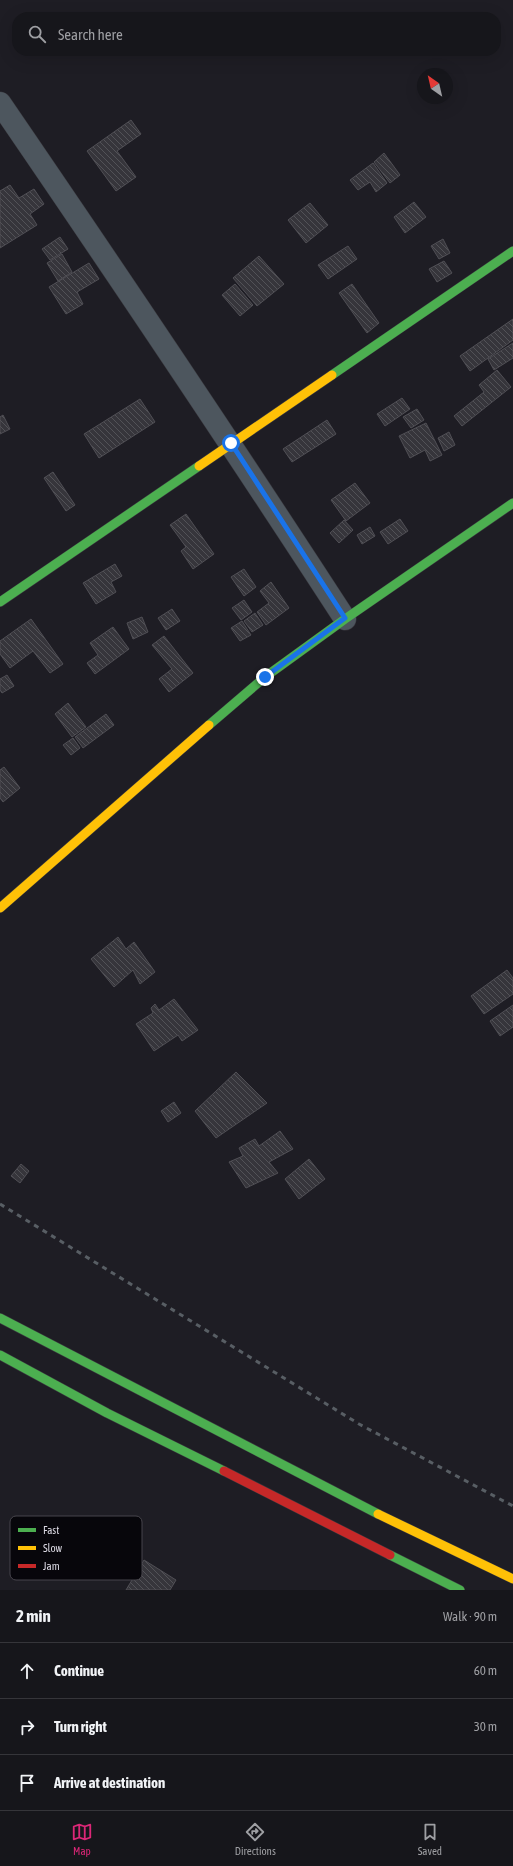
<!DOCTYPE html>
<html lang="en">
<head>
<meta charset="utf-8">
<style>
  body { margin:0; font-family:"Asap Condensed",sans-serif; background:#1f1f24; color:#f1f3f6 }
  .compass { position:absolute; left:417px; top:68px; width:36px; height:36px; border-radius:50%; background:#16161b; box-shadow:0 4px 16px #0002; rotate:326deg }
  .stop { position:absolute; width:12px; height:12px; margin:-9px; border:3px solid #1a73e8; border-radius:50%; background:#fff }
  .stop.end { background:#1a73e8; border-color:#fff; box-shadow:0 1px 4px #0008 }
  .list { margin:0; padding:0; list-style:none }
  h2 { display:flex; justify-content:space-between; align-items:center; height:52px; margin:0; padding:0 16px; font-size:17px }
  h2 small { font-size:13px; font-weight:400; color:#9e9fa3 }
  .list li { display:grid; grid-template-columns:26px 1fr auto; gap:12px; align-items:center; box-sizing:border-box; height:56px; padding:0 16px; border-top:1px solid #35353a }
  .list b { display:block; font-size:15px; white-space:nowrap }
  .list em { font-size:13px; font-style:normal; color:#9e9fa3 }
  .icon { flex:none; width:22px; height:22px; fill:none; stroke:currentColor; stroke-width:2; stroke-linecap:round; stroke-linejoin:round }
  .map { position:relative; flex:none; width:513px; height:1590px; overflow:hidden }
  .search { position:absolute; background:#16161b; box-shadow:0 4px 16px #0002; left:12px; right:12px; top:12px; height:44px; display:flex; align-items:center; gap:10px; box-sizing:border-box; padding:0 14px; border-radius:16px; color:#9e9fa3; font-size:15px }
  .sheet { height:220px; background:#16161b }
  nav { display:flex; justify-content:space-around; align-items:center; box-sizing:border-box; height:56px; border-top:1px solid #35353a; background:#16161b; font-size:11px; color:#9e9fa3 }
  nav a { display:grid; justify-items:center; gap:2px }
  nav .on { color:#db2777 }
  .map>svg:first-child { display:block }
  .building { fill:url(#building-back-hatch); stroke:#504f55 }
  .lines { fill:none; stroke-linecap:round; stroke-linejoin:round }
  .street-casing { stroke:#39383e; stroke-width:23 }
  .fast-casing { stroke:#39383e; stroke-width:10 }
  .slow-casing { stroke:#39383e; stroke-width:10 }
  .jam-casing { stroke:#39383e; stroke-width:10 }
  .street { stroke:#4d565e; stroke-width:22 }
  .fast { stroke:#4caf50; stroke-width:9 }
  .slow { stroke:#ffc107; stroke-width:9 }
  .jam { stroke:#c62828; stroke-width:9 }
  .rail { stroke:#585e64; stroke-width:3; stroke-dasharray:5 5; stroke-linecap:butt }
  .route { stroke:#1a73e8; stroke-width:5 }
  .key { fill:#07060b; stroke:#47454c; stroke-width:1 }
  .key-label { font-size:11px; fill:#dbd9e3 }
</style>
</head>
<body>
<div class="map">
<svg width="513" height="1590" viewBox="0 0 513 1590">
  <defs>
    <pattern id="building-back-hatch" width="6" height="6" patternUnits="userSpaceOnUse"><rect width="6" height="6" fill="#36353b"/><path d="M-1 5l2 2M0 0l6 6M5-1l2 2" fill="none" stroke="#525257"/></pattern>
  </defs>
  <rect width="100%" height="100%" fill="#1e1d24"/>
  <g class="building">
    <path d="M131 120 141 134 117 151 136 177 116 191 87 151Z"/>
    <path d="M384 153 400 175 390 183 374 162Z"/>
    <path d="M373 163 387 183 376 192 370 182 358 190 350 180Z"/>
    <path d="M10 185 19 198 34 189 44 204 30 214 37 225 0 248V191Z"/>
    <path d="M414 202 426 217 405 233 394 217Z"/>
    <path d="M310 203 328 225 306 243 288 220Z"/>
    <path d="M60 237 68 249 50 260 42 249Z"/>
    <path d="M443 239 450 253 439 259 431 246Z"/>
    <path d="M348 246 357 259 328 279 318 265Z"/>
    <path d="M62 254 72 272 58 281 47 263Z"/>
    <path d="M259 256 284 284 257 306 233 278Z"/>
    <path d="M444 261 452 273 437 282 429 269Z"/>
    <path d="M89 263 99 279 77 292 83 304 66 314 49 287Z"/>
    <path d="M235 284 253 305 240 316 222 295Z"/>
    <path d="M352 284 379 323 367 333 339 293Z"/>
    <path d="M513 319V340L470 371 460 356Z"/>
    <path d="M513 343V358L494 370 488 359Z"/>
    <path d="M497 370 511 387 462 426 454 416 484 392 479 385Z"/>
    <path d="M402 398 410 409 385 426 377 414Z"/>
    <path d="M140 399 155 422 99 458 84 434Z"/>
    <path d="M417 409 424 420 411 428 403 417Z"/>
    <path d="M3 415 10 429 0 434V417Z"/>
    <path d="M327 420 336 434 292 462 283 449Z"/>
    <path d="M426 423 442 455 430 461 425 450 410 458 399 436Z"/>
    <path d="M449 432 455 445 444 451 438 438Z"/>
    <path d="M53 472 75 505 66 511 44 478Z"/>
    <path d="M355 483 370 503 346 521 331 500Z"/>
    <path d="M186 514 214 554 193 569 181 551 186 547 170 525Z"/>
    <path d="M400 519 408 531 388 544 380 532Z"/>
    <path d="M344 520 353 530 339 543 330 533Z"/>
    <path d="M370 527 375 536 362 544 357 535Z"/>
    <path d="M115 564 122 576 111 582 116 592 96 604 83 583Z"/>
    <path d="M244 569 256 587 244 596 231 577Z"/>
    <path d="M271 582 289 608 266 625 257 612 269 603 260 591Z"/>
    <path d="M244 600 252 612 241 620 232 608Z"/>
    <path d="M172 609 180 621 166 630 158 618Z"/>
    <path d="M255 613 263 625 252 632 244 621Z"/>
    <path d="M142 617 148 632 133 639 127 623Z"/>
    <path d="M31 619 63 664 50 673 33 651 10 668 0 654V641Z"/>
    <path d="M242 621 251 635 240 641 231 628Z"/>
    <path d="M113 627 129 649 95 674 87 663 98 655 90 643Z"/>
    <path d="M164 636 193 673 169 692 159 679 172 669 152 645Z"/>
    <path d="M7 675 14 686 2 693 0 690V679Z"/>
    <path d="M68 703 86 727 72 737 55 714Z"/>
    <path d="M106 714 114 725 83 748 75 737Z"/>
    <path d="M73 738 80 748 71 755 63 745Z"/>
    <path d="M4 767 20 788 3 802 0 798V770Z"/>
    <path d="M118 937 126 949 134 942 155 972 140 984 133 970 114 987 91 959Z"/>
    <path d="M507 970 513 978V994L484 1014 471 996Z"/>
    <path d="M174 999 198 1030 182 1041 178 1035 154 1051 136 1024 153 1013 151 1008 155 1004 159 1010Z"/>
    <path d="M513 1005V1027L500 1036 490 1021Z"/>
    <path d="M236 1072 267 1103 216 1138 195 1111Z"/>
    <path d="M174 1102 181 1113 168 1122 161 1111Z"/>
    <path d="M280 1131 293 1149 269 1162 278 1173 246 1188 229 1162 243 1156 239 1148 255 1139 259 1146Z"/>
    <path d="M309 1159 325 1179 299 1199 285 1179Z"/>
    <path d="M21 1164 29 1171 20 1183 11 1176Z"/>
    <path d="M144 1560 176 1580 170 1590H126Z"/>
  </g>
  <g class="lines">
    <g class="street-casing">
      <path id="street" d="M0 103C117 274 232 445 345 619"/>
    </g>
    <g class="fast-casing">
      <g id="fast">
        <path d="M332 375 513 251"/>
        <path d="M0 602 199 466"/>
        <path d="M209 725 265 677 345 619 513 503"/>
        <path d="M0 1318 378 1514"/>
        <path d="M0 1355 107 1413 224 1471"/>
        <path d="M390 1555 460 1590"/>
      </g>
    </g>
    <g class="slow-casing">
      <g id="slow">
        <path d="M199 466 332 375"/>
        <path d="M0 908 209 725"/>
        <path d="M378 1514 513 1579"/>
      </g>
    </g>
    <g class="jam-casing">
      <path id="jam" d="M224 1471 390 1555"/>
    </g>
    <use href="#street" class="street"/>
    <use href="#fast" class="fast"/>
    <use href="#slow" class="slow"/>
    <use href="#jam" class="jam"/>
    <path class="rail" d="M0 1204 359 1424 513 1506"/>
  </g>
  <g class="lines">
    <path class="route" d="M231 443 345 618 265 677"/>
  </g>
  <rect x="10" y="1516" width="132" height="64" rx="6" class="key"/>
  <rect x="18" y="1528" width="18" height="4" fill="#4caf50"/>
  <rect x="18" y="1546" width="18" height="4" fill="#ffc107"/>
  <rect x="18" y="1564" width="18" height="4" fill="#c62828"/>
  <g class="key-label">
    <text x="43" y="1534">Fast</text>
    <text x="43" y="1552">Slow</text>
    <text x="43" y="1570">Jam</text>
  </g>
</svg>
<svg class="compass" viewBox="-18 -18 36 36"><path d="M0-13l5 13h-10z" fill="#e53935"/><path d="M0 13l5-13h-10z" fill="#9e9fa3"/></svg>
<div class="stop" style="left:231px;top:443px"></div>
<div class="stop end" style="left:265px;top:677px"></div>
<div class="search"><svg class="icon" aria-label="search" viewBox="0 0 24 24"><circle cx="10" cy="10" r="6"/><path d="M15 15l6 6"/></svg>Search here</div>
</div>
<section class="sheet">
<h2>2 min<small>Walk · 90 m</small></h2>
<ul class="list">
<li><svg class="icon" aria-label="ahead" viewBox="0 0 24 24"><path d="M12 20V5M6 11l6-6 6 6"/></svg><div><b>Continue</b></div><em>60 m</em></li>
<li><svg class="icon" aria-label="right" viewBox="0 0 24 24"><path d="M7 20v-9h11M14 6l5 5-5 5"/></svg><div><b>Turn right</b></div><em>30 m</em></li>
<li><svg class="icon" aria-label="arrive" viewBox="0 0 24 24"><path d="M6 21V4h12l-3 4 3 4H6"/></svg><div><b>Arrive at destination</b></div></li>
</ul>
</section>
<nav>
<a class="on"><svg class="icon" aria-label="map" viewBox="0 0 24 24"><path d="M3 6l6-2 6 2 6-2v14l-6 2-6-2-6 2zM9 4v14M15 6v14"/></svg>Map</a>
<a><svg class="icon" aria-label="directions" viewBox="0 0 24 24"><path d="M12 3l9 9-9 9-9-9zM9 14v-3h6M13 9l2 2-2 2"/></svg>Directions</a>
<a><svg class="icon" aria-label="saved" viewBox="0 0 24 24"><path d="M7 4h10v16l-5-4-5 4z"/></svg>Saved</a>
</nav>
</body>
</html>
